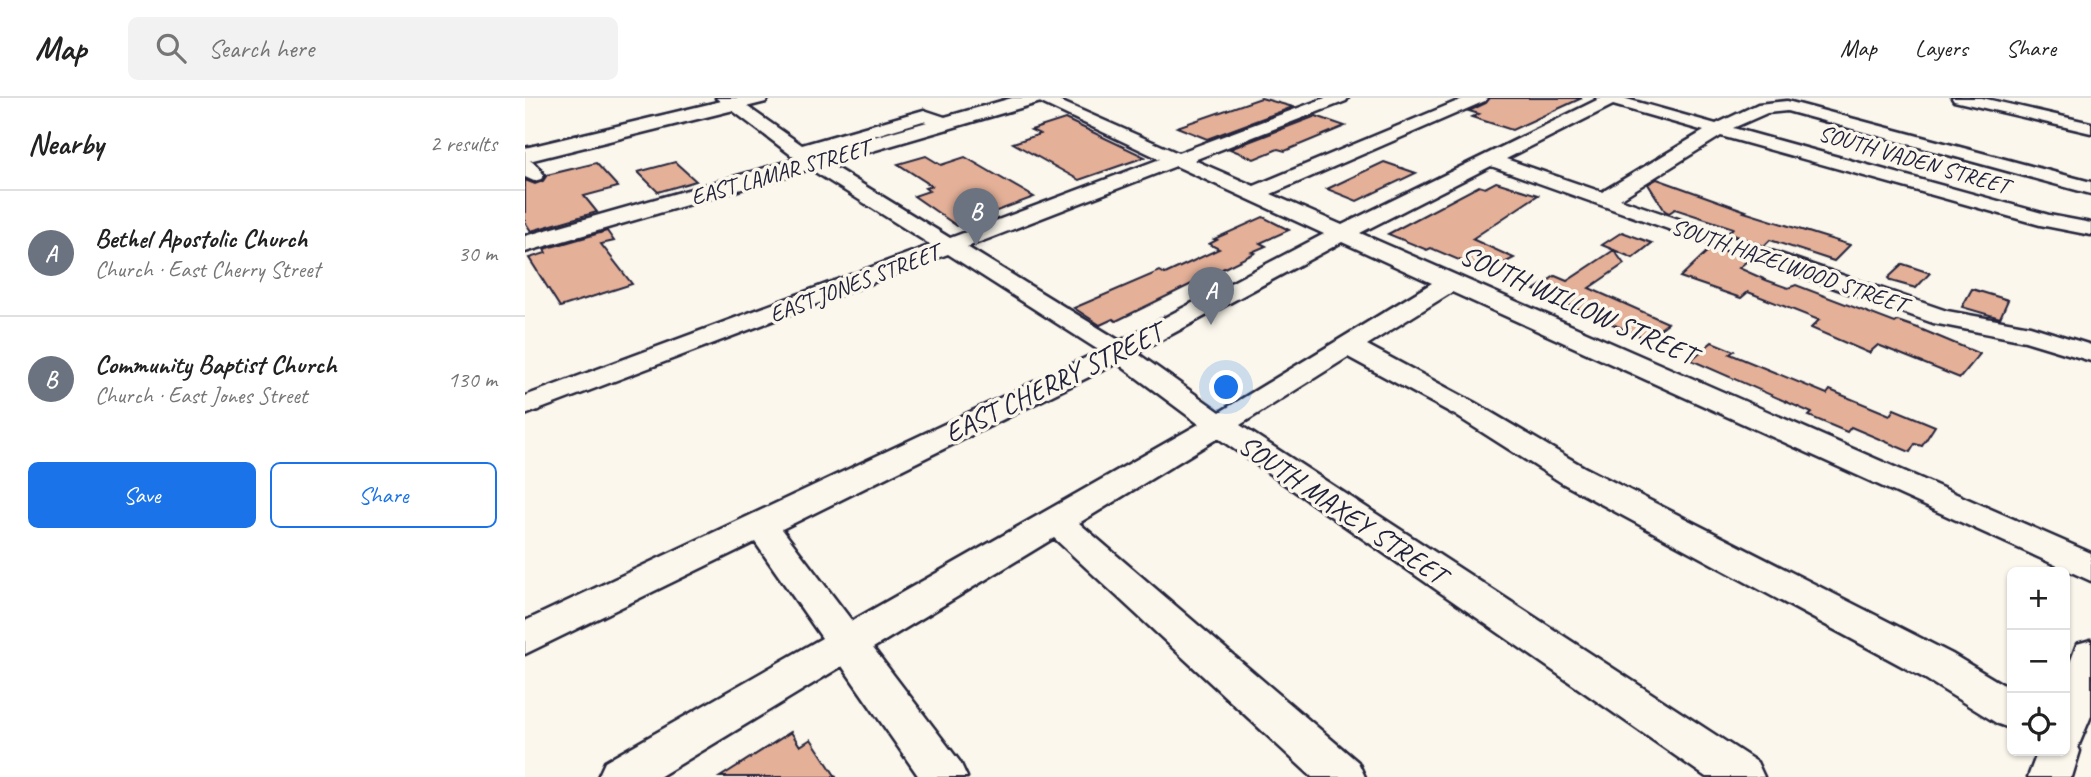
<!DOCTYPE html>
<html lang="en">
<head>
<meta charset="utf-8">
<style>
  body { margin:0; font-family:Caveat,sans-serif; background:#f2f2f2; color:#222 }
  .controls { position:absolute; right:21px; bottom:21px; display:grid; overflow:hidden; border-radius:10px; box-shadow:0 2px 5px #0004 }
  .controls button { width:63px; height:63px; display:grid; place-items:center; padding:0; border:0; border-bottom:2px solid #e0e0e0; background:#fff; color:#222; font:35px sans-serif }
  .you { position:absolute; left:702px; top:290px; width:24px; height:24px; margin:-18px; border:5px solid #fff; border-radius:50%; background:#1a73e8; box-shadow:0 0 0 10px #1a73e833 }
  .badge { display:grid; place-items:center; width:46px; height:46px; border-radius:50%; background:#1a73e8; color:#fff; font-size:23px; font-weight:700 }
  .pin { position:absolute; translate:-50% -58px; filter:drop-shadow(0 2px 4px #0008) }
  .pin::after { content:''; position:absolute; top:37px; width:24px; height:21px; background:inherit; clip-path:polygon(0 0,100% 0,50% 100%) }
  .list { margin:0; padding:0; list-style:none }
  h2 { display:flex; justify-content:space-between; align-items:center; height:91px; margin:0; padding:0 28px; font-size:30px }
  h2 small { font-size:23px; font-weight:400; color:#767676 }
  .list li { display:grid; grid-template-columns:46px 1fr auto; gap:21px; align-items:center; box-sizing:border-box; height:126px; padding:0 28px; border-top:2px solid #e0e0e0 }
  .list b { display:block; font-size:26px; white-space:nowrap }
  .list p { margin:0; font-size:23px; white-space:nowrap; color:#767676 }
  .list em { font-size:23px; font-style:normal; color:#767676 }
  .actions { display:flex; gap:14px; padding:21px 28px }
  .actions a { flex:1; padding:16px 0; border:2px solid #1a73e8; border-radius:10px; text-align:center; font-size:24px; color:#1a73e8 }
  .actions .main { background:#1a73e8; color:#fff }
  .icon { flex:none; width:38px; height:38px; fill:none; stroke:currentColor; stroke-width:2; stroke-linecap:round; stroke-linejoin:round }
  .map { position:relative; flex:none; width:1566px; height:679px; overflow:hidden }
  header { display:flex; align-items:center; gap:42px; box-sizing:border-box; height:98px; padding:0 35px; background:#fff; border-bottom:2px solid #e0e0e0 }
  header strong { font-size:33px }
  nav { display:flex; gap:38px; margin-inline-start:auto; font-size:24px }
  .search { width:490px; height:63px; background:#f2f2f2; display:flex; align-items:center; gap:18px; box-sizing:border-box; padding:0 24px; border-radius:10px; color:#767676; font-size:26px }
  main { display:flex }
  aside { flex:1; background:#fff }
  .map>svg:first-child { display:block }
  .building { fill:#e4b098; stroke:#22223b; stroke-width:2 }
  .lines { fill:none; stroke-linecap:round; stroke-linejoin:round }
  .minor-casing { stroke:#22223b; stroke-width:5 }
  .major-casing { stroke:#22223b; stroke-width:5 }
  .minor { fill:#fbf7ec; fill-rule:evenodd }
  .major { fill:#fbf7ec; fill-rule:evenodd }
  .labels { text-anchor:middle; stroke-width:7; stroke-linejoin:round; paint-order:stroke }
  .far-street-label { font-size:23px; fill:#22223b; stroke:#fbf7ec }
  .street-label { font-size:28px; fill:#22223b; stroke:#fbf7ec }
</style>
</head>
<body>
<header>
<strong>Map</strong>
<div class="search"><svg class="icon" aria-label="search" viewBox="0 0 24 24"><circle cx="10" cy="10" r="6"/><path d="M15 15l6 6"/></svg>Search here</div>
<nav><a>Map</a><a>Layers</a><a>Share</a></nav>
</header>
<main>
<aside>
<h2>Nearby<small>2 results</small></h2>
<ul class="list">
<li><span class="badge" style="background:#6b7280">A</span><div><b>Bethel Apostolic Church</b><p>Church · East Cherry Street</p></div><em>30 m</em></li>
<li><span class="badge" style="background:#6b7280">B</span><div><b>Community Baptist Church</b><p>Church · East Jones Street</p></div><em>130 m</em></li>
</ul>
<div class="actions"><a class="main">Save</a><a>Share</a></div>
</aside>
<div class="map">
<svg width="1566" height="679" viewBox="0 0 1566 679">
  <rect width="100%" height="100%" fill="#fbf7ec"/>
  <filter id="ink" filterUnits="userSpaceOnUse"><feTurbulence type="fractalNoise" baseFrequency=".0143" numOctaves="2"/><feDisplacementMap in="SourceGraphic" scale="14" xChannelSelector="R" yChannelSelector="G"/><feConvolveMatrix kernelMatrix="1 2 1 2 8 2 1 2 1" color-interpolation-filters="sRGB"/></filter>
  <g filter="url(#ink)">
    <g class="building">
      <path d="M736 0 768 9 682 41 652 29Z"/>
      <path d="M965 0H1057L987 32 947 19 954 16 944 13 961 5Z"/>
      <path d="M791 18 820 28 760 53 753 51 729 61 705 51Z"/>
      <path d="M540 21 620 59 554 82 488 45 515 36 506 32Z"/>
      <path d="M401 58 416 67 440 59 509 99 432 128 389 98 404 93 400 90 407 88 373 66Z"/>
      <path d="M150 64 171 83 133 94 113 74Z"/>
      <path d="M859 64 891 75 832 103 802 91Z"/>
      <path d="M71 65 93 89 59 98 72 114 6 133 0 124V82L10 86 18 83 22 77Z"/>
      <path d="M1132 81 1221 113 1219 114 1325 147 1309 163 1245 142 1239 148 1203 135 1208 130 1150 111 1144 115 1140 113 1123 86Z"/>
      <path d="M971 84 1013 97 947 141 989 160 962 174 906 150 902 152 863 136 954 88 960 90Z"/>
      <path d="M738 119 764 132 735 145 741 148 727 154 730 155 681 179 591 223 588 221 575 227 549 210 635 173 640 176 694 151 684 146 692 142 689 141Z"/>
      <path d="M82 133 89 143 76 146 107 186 35 209 4 160 21 155 19 151Z"/>
      <path d="M1097 134 1127 145 1108 160 1077 147Z"/>
      <path d="M1187 149 1223 162 1214 170 1241 182 1263 190 1271 187 1370 225 1373 223 1393 230 1455 256 1435 280 1353 247 1344 255 1286 230 1294 222 1223 194 1216 200 1155 179Z"/>
      <path d="M1089 152 1099 166 1064 190 1143 225 1122 241 1009 192 1030 178 1042 183Z"/>
      <path d="M1378 166 1405 175 1391 190 1366 183 1363 180Z"/>
      <path d="M1447 191 1483 202 1475 220 1437 209Z"/>
      <path d="M1187 244 1209 253 1205 256 1302 296 1305 292 1365 317 1369 311 1410 328 1397 348 1390 346 1385 354 1326 329 1322 334 1284 318 1287 315 1166 262Z"/>
      <path d="M266 634 275 648 286 641 311 679H195Z"/>
    </g>
    <g class="lines">
      <g class="minor-casing">
        <g id="minor">
          <path d="M191 0H210L277 47 399 12 429 22 432 26 423 31 398 23 288 56 425 140 635 61 506 0H528L653 55 800 0H823L821 3 669 62 729 88 940 0H962L960 3 746 96 817 127 1072 2 1071 0H1098L1191 26 1233 6 1262 3 1566 84V96L1262 13 1242 15 1208 30 1524 117 1566 125V137L1515 127 1196 38 1095 101 1422 213 1505 228 1566 247V263L1500 243 1408 225 966 68 835 135 1566 455V483L927 194 842 247 950 305 1059 369 1427 556 1487 592V631L1473 626 1399 580 1037 385 930 317 823 259 715 327 1232 664 1239 679H1181L693 340 554 425 833 664 840 679H787L529 440 348 550 435 664 442 679H394L317 568 134 679H73L80 664 297 540 230 444 0 556V523L575 253 423 156 0 317V298L406 147 282 69ZM1088 7 1179 33 1077 94 981 61ZM651 68 799 136 595 243 442 149ZM817 144 907 185 695 314 612 255ZM592 265 674 326 327 523 257 431Z"/>
          <path d="M1427 0H1457L1566 25V35L1429 3Z"/>
          <path d="M0 61C9 63 14 70 19 77L16 81 9 83 0 79Z"/>
          <path d="M1566 542V618L1553 649 1555 653 1547 679H1503L1513 653H1540V578L1552 546Z"/>
        </g>
      </g>
      <g class="major-casing">
        <g id="major">
          <path d="M209 0H244L241 4 0 64V50Z"/>
          <path d="M487 0H519L516 4 0 154V138Z"/>
        </g>
      </g>
      <use href="#minor" class="minor"/>
      <use href="#major" class="major"/>
    </g>
  </g>
  <g class="labels">
    <g class="far-street-label">
      <text transform="translate(1389 61) rotate(16)" y="8">SOUTH VADEN STREET</text>
      <text transform="translate(255 74) rotate(-16)" y="8">EAST LAMAR STREET</text>
      <text transform="translate(1264 167) rotate(19)" y="8">SOUTH HAZELWOOD STREET</text>
      <text transform="translate(329 185) rotate(-21)" y="8">EAST JONES STREET</text>
    </g>
    <g class="street-label">
      <text transform="translate(1053 206) rotate(24)" y="10">SOUTH WILLOW STREET</text>
      <text transform="translate(528 284) rotate(-26)" y="10">EAST CHERRY STREET</text>
      <text transform="translate(818 411) rotate(34)" y="10">SOUTH MAXEY STREET</text>
    </g>
  </g>
</svg>
<div class="controls">
<button>+</button>
<button>−</button>
<button><svg class="icon" aria-label="locate" viewBox="0 0 24 24"><circle cx="12" cy="12" r="6"/><path d="M12 2v4M12 18v4M2 12h4M18 12h4"/></svg></button>
</div>
<div class="you"></div>
<div class="pin badge" style="left:686px;top:227px;background:#6b7280">A</div>
<div class="pin badge" style="left:451px;top:148px;background:#6b7280">B</div>
</div>
</main>
</body>
</html>
